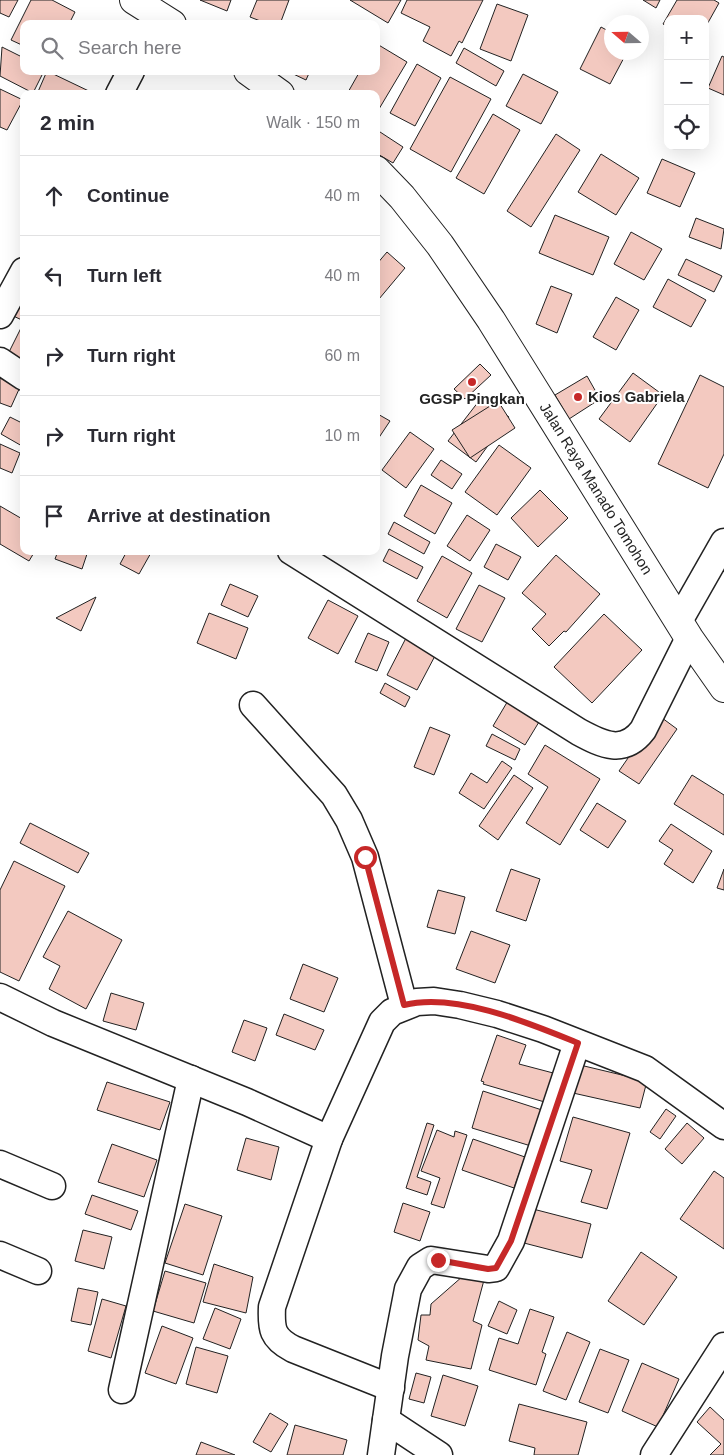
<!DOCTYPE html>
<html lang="en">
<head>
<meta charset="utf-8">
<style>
  body { margin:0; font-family:Helvetica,sans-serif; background:#f2f2f3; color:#2b2b33 }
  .controls { position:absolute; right:15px; top:15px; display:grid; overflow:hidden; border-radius:10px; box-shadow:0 5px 20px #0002 }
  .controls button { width:45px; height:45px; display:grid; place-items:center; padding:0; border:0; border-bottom:1px solid #e1e1e2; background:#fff; color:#2b2b33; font:25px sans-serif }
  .compass { position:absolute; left:604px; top:15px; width:45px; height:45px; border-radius:50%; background:#fff; box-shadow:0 5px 20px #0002; rotate:290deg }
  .stop { position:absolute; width:15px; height:15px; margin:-11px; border:4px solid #c62828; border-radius:50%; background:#fff }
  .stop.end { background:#c62828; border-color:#fff; box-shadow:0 1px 5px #0008 }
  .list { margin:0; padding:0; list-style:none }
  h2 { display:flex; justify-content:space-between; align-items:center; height:65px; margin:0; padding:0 20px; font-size:21px }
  h2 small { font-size:16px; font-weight:400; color:#7c7c81 }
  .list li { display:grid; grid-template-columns:32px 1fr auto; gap:15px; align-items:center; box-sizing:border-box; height:80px; padding:0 20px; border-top:1px solid #e1e1e2 }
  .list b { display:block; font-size:19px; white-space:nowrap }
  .list em { font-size:16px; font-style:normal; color:#7c7c81 }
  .icon { flex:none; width:28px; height:28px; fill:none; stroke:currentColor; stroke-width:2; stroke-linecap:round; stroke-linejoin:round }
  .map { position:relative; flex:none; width:724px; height:1455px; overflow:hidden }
  .search { position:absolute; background:#fff; box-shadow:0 5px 20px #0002; left:20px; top:20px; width:360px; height:55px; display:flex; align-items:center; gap:12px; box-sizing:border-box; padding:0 18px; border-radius:10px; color:#7c7c81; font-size:19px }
  .panel { position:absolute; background:#fff; box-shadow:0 5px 20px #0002; left:20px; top:90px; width:360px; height:465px; border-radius:10px }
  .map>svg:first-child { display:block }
  .building { fill:#f3c9c0; stroke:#222 }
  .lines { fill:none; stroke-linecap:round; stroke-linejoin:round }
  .street-casing { stroke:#222; stroke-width:29 }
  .highway-casing { stroke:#222; stroke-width:30 }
  .street { stroke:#fff; stroke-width:26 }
  .highway { stroke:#fff; stroke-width:28 }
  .route { stroke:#c62828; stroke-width:6 }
  .poi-dot { fill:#c62828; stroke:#fff; stroke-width:2 }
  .labels { text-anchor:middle; stroke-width:4; stroke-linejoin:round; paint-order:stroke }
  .poi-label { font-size:15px; font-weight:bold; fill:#222; stroke:#fff; text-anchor:start }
  .street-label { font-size:15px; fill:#222; stroke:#fff }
</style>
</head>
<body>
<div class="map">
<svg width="724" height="1455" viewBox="0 0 724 1455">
  <rect width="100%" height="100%" fill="#fff"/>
  <g class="building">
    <path d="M0 0H18L9 17 0 13Z"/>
    <path d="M31 0H52L75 12 69 24H24V46L11 40Z"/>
    <path d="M200 0H231L227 11Z"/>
    <path d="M257 0H289L280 24H268L250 17Z"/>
    <path d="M350 0H401L388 23Z"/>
    <path d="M407 0H483L462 43 459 41 451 56 423 41 430 27 401 13Z"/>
    <path d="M643 0H660L656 8Z"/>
    <path d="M677 0H714L719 3 705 28V19H668V27L663 24Z"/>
    <path d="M497 4 528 15 511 61 480 49Z"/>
    <path d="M601 27 612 33V52H627L610 84 580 69Z"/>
    <path d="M377 44 407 62 376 114V94H347L360 71H376Z"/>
    <path d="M2 47 24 58V71H44L33 93 0 76Z"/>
    <path d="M464 48 504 71 496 86 456 63Z"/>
    <path d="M722 56 724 57V95L708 88Z"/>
    <path d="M417 64 441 78 415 126 390 113Z"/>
    <path d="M47 71 93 93V94H37Z"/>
    <path d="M287 71H310L306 80Z"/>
    <path d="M523 74 558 92 541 124 506 106Z"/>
    <path d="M450 77 491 99 451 172 410 149Z"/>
    <path d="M0 89 23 100 7 130 0 127Z"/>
    <path d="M493 114 520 130 484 194 456 178Z"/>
    <path d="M377 130 403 147 393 163 376 153Z"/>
    <path d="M556 134 580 150 531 227 507 211Z"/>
    <path d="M601 154 639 178 616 215 578 192Z"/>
    <path d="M662 159 695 173 680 207 647 193Z"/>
    <path d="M555 215 609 237 593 275 539 253Z"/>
    <path d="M696 218 724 229 721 249 689 237Z"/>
    <path d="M631 232 662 249 644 280 614 264Z"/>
    <path d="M387 252 405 268 379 299 376 297V265Z"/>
    <path d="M686 259 722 276 714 292 678 275Z"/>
    <path d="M668 279 706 300 691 327 653 307Z"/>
    <path d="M551 286 572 294 557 333 536 324Z"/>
    <path d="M24 292V321L9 314Z"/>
    <path d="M616 297 639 310 616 350 593 337Z"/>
    <path d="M24 322V364L7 356Z"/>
    <path d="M480 364 491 375 465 399 454 389Z"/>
    <path d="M633 373 663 395 630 442 599 419Z"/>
    <path d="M700 375 724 387V454L708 488 658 464Z"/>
    <path d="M587 376 600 399 569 419 555 395Z"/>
    <path d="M0 378 20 387 11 407 0 403Z"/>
    <path d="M482 397 509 417 476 462 448 441Z"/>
    <path d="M498 401 515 428 470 458 452 430Z"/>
    <path d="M376 413 390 421 376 442Z"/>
    <path d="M10 417 24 424 22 446 1 434Z"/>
    <path d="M410 432 434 449 406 488 382 470Z"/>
    <path d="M0 444 20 453 12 473 0 468Z"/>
    <path d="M499 445 531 468 497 515 465 492Z"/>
    <path d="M441 460 462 474 452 489 431 475Z"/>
    <path d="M421 485 452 503 435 534 404 516Z"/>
    <path d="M540 490 568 518 538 547 511 518Z"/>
    <path d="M0 506 24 520V551H35L29 561 0 544Z"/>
    <path d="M467 515 490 530 470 561 447 546Z"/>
    <path d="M394 522 430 542 424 554 388 534Z"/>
    <path d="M496 544 521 557 508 580 484 567Z"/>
    <path d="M389 549 423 567 417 579 383 561Z"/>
    <path d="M58 551H88L82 569 55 559Z"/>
    <path d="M127 551H152L139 574 120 564Z"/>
    <path d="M556 555 600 594 566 632 564 631 549 646 532 629 546 614 522 593Z"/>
    <path d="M442 556 472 573 447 618 417 601Z"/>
    <path d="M230 584 258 596 248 617 221 605Z"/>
    <path d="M479 585 505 598 482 642 456 629Z"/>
    <path d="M96 597 81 631 56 618Z"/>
    <path d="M328 600 358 616 338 654 308 638Z"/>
    <path d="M209 613 248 628 236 659 197 643Z"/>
    <path d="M604 614 642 650 592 703 554 667Z"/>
    <path d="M368 633 389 642 377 671 355 662Z"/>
    <path d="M406 638 436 654 417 690 387 675Z"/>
    <path d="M385 683 410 697 405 707 380 693Z"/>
    <path d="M509 699 542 717 525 745 493 726Z"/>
    <path d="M658 715 677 729 639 784 619 771Z"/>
    <path d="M430 727 450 735 434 775 414 767Z"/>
    <path d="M492 734 520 749 515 760 486 746Z"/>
    <path d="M545 745 600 779 560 845 526 823 548 787 528 774Z"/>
    <path d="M502 761 512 768 484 809 459 793 471 773 487 783Z"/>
    <path d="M514 775 533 788 498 840 479 826Z"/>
    <path d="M692 775 724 795V835L674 804Z"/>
    <path d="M597 803 626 821 608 848 580 830Z"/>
    <path d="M30 823 89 853 78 873 20 843Z"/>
    <path d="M671 824 712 851 693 883 664 864 673 850 659 841Z"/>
    <path d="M14 861 65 886 19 981 0 972V890Z"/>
    <path d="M511 869 540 879 526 921 496 911Z"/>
    <path d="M724 869V890L717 888Z"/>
    <path d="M438 890 465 897 455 934 427 927Z"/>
    <path d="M68 911 122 940 86 1009 49 989 60 966 43 957Z"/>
    <path d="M471 931 510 945 495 983 456 969Z"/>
    <path d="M303 964 338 978 324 1012 290 999Z"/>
    <path d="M111 993 144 1003 136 1030 103 1021Z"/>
    <path d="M284 1014 324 1030 315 1050 276 1035Z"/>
    <path d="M244 1020 267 1028 255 1061 232 1052Z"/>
    <path d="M497 1035 526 1045 519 1064 557 1074 548 1103 483 1084 484 1082 481 1081Z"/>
    <path d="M580 1065 647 1081 640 1108 573 1093Z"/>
    <path d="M107 1082 170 1102 160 1130 97 1110Z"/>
    <path d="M483 1091 542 1110 531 1146 472 1128Z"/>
    <path d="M666 1109 676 1116 660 1139 650 1132Z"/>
    <path d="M573 1117 630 1133 607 1209 581 1202 592 1170 560 1161Z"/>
    <path d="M427 1123 434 1125 417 1177 431 1182 427 1195 406 1188Z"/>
    <path d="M687 1123 704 1138 682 1164 665 1149Z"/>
    <path d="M437 1130 454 1137 455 1131 467 1135 444 1208 431 1204 440 1178 421 1171Z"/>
    <path d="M246 1138 279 1147 271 1180 237 1170Z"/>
    <path d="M473 1139 525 1157 514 1188 462 1170Z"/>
    <path d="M112 1144 157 1160 144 1197 98 1182Z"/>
    <path d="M714 1171 724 1178V1249L680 1219Z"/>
    <path d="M92 1195 138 1211 131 1230 85 1214Z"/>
    <path d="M403 1203 430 1212 420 1241 394 1232Z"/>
    <path d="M185 1204 222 1216 203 1275 165 1263Z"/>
    <path d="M533 1209 591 1224 582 1258 524 1243Z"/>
    <path d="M83 1230 112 1237 104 1269 75 1261Z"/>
    <path d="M641 1252 677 1277 644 1325 608 1301Z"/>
    <path d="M214 1264 253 1277 246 1313 203 1302Z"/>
    <path d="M165 1271 206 1283 194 1323 153 1311Z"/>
    <path d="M463 1276 484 1280 473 1321 482 1325 471 1369 426 1360 429 1346 418 1340 421 1315H430L431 1304Z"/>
    <path d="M78 1288 98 1292 91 1325 71 1321Z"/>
    <path d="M102 1299 126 1306 111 1358 88 1351Z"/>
    <path d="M499 1301 517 1310 507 1334 488 1326Z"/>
    <path d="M215 1308 241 1319 230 1349 203 1339Z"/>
    <path d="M530 1309 554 1317 542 1352 546 1354 536 1385 489 1370 499 1338 518 1344Z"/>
    <path d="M162 1326 193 1338 176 1384 145 1373Z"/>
    <path d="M567 1332 590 1342 566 1400 543 1391Z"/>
    <path d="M196 1347 228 1356 217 1393 186 1384Z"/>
    <path d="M600 1349 629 1360 608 1413 579 1402Z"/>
    <path d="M642 1363 679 1379 658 1427 622 1411Z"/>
    <path d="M416 1373 431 1377 424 1403 409 1399Z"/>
    <path d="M443 1375 478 1386 465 1426 431 1416Z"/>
    <path d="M519 1404 587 1422 578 1455H534L535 1448 509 1441Z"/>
    <path d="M710 1407 724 1420V1455H710L721 1444 697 1422Z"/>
    <path d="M270 1413 288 1424 271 1452 253 1442Z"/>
    <path d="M295 1425 347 1440 343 1455H287Z"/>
    <path d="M201 1442 235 1455H196Z"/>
  </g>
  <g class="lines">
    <g class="street-casing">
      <g id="street">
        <path d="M119 94 131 71"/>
        <path d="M0 315 24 271"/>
        <path d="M0 361 24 377"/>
        <path d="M291 551 579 732C603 745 624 755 643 730L689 638"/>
        <path d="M679 621 724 542"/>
        <path d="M253 705 334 795 349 820 365 857 404 1005"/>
        <path d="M0 997 53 1023 247 1102 329 1139 382 1022 392 1012 417 1002 434 1001 460 1005 497 1014 543 1029 645 1069 724 1126"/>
        <path d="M329 1139 272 1307C271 1329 272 1338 293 1349L391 1388"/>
        <path d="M0 1164 52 1186"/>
        <path d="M0 1255 38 1271"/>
        <path d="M122 1390 191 1079"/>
        <path d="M386 1420 439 1455"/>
        <path d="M381 1455 395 1356 408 1289 420 1267 431 1260 488 1269 496 1268 511 1241 577 1043"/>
        <path d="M654 1455 724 1346"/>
      </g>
    </g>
    <g class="highway-casing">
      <g id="highway">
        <path d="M134 0 172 24"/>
        <path d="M248 71 280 94"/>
        <path id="s1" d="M376 170 402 197 440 245 491 320 689 638 724 688"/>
      </g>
    </g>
    <use href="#street" class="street"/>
    <use href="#highway" class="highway"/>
  </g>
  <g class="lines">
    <path class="route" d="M365 857 404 1005C456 992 529 1023 578 1043L511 1241 496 1268 488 1269 438 1260"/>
  </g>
  <g class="poi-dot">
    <circle cx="472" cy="382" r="5"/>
    <circle cx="578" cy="397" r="5"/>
  </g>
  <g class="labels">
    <g class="poi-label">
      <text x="588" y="402">Kios Gabriela</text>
      <text x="472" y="404" text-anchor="middle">GGSP Pingkan</text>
    </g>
    <g class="street-label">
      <text dy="5" stroke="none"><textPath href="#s1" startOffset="388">Jalan Raya Manado Tomohon</textPath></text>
    </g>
  </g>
</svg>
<div class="controls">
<button>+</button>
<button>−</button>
<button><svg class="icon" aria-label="locate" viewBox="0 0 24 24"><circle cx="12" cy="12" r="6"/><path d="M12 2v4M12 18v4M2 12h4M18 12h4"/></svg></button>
</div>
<svg class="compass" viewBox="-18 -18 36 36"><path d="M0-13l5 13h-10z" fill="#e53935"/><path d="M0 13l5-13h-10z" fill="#7c7c81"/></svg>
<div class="stop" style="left:365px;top:857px"></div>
<div class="stop end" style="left:438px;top:1260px"></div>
<div class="search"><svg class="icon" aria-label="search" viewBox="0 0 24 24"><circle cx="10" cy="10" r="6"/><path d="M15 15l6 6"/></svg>Search here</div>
<section class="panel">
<h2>2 min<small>Walk · 150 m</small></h2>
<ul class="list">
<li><svg class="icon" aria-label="ahead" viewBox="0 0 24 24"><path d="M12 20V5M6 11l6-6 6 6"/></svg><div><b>Continue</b></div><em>40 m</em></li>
<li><svg class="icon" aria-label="left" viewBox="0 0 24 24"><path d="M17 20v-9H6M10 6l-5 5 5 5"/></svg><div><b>Turn left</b></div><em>40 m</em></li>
<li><svg class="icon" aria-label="right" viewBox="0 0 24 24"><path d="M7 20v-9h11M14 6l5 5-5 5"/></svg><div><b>Turn right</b></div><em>60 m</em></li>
<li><svg class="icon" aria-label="right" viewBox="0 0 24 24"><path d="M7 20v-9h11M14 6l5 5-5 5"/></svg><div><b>Turn right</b></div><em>10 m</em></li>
<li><svg class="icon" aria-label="arrive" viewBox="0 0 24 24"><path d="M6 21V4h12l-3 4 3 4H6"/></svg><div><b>Arrive at destination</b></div></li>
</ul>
</section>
</div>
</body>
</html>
